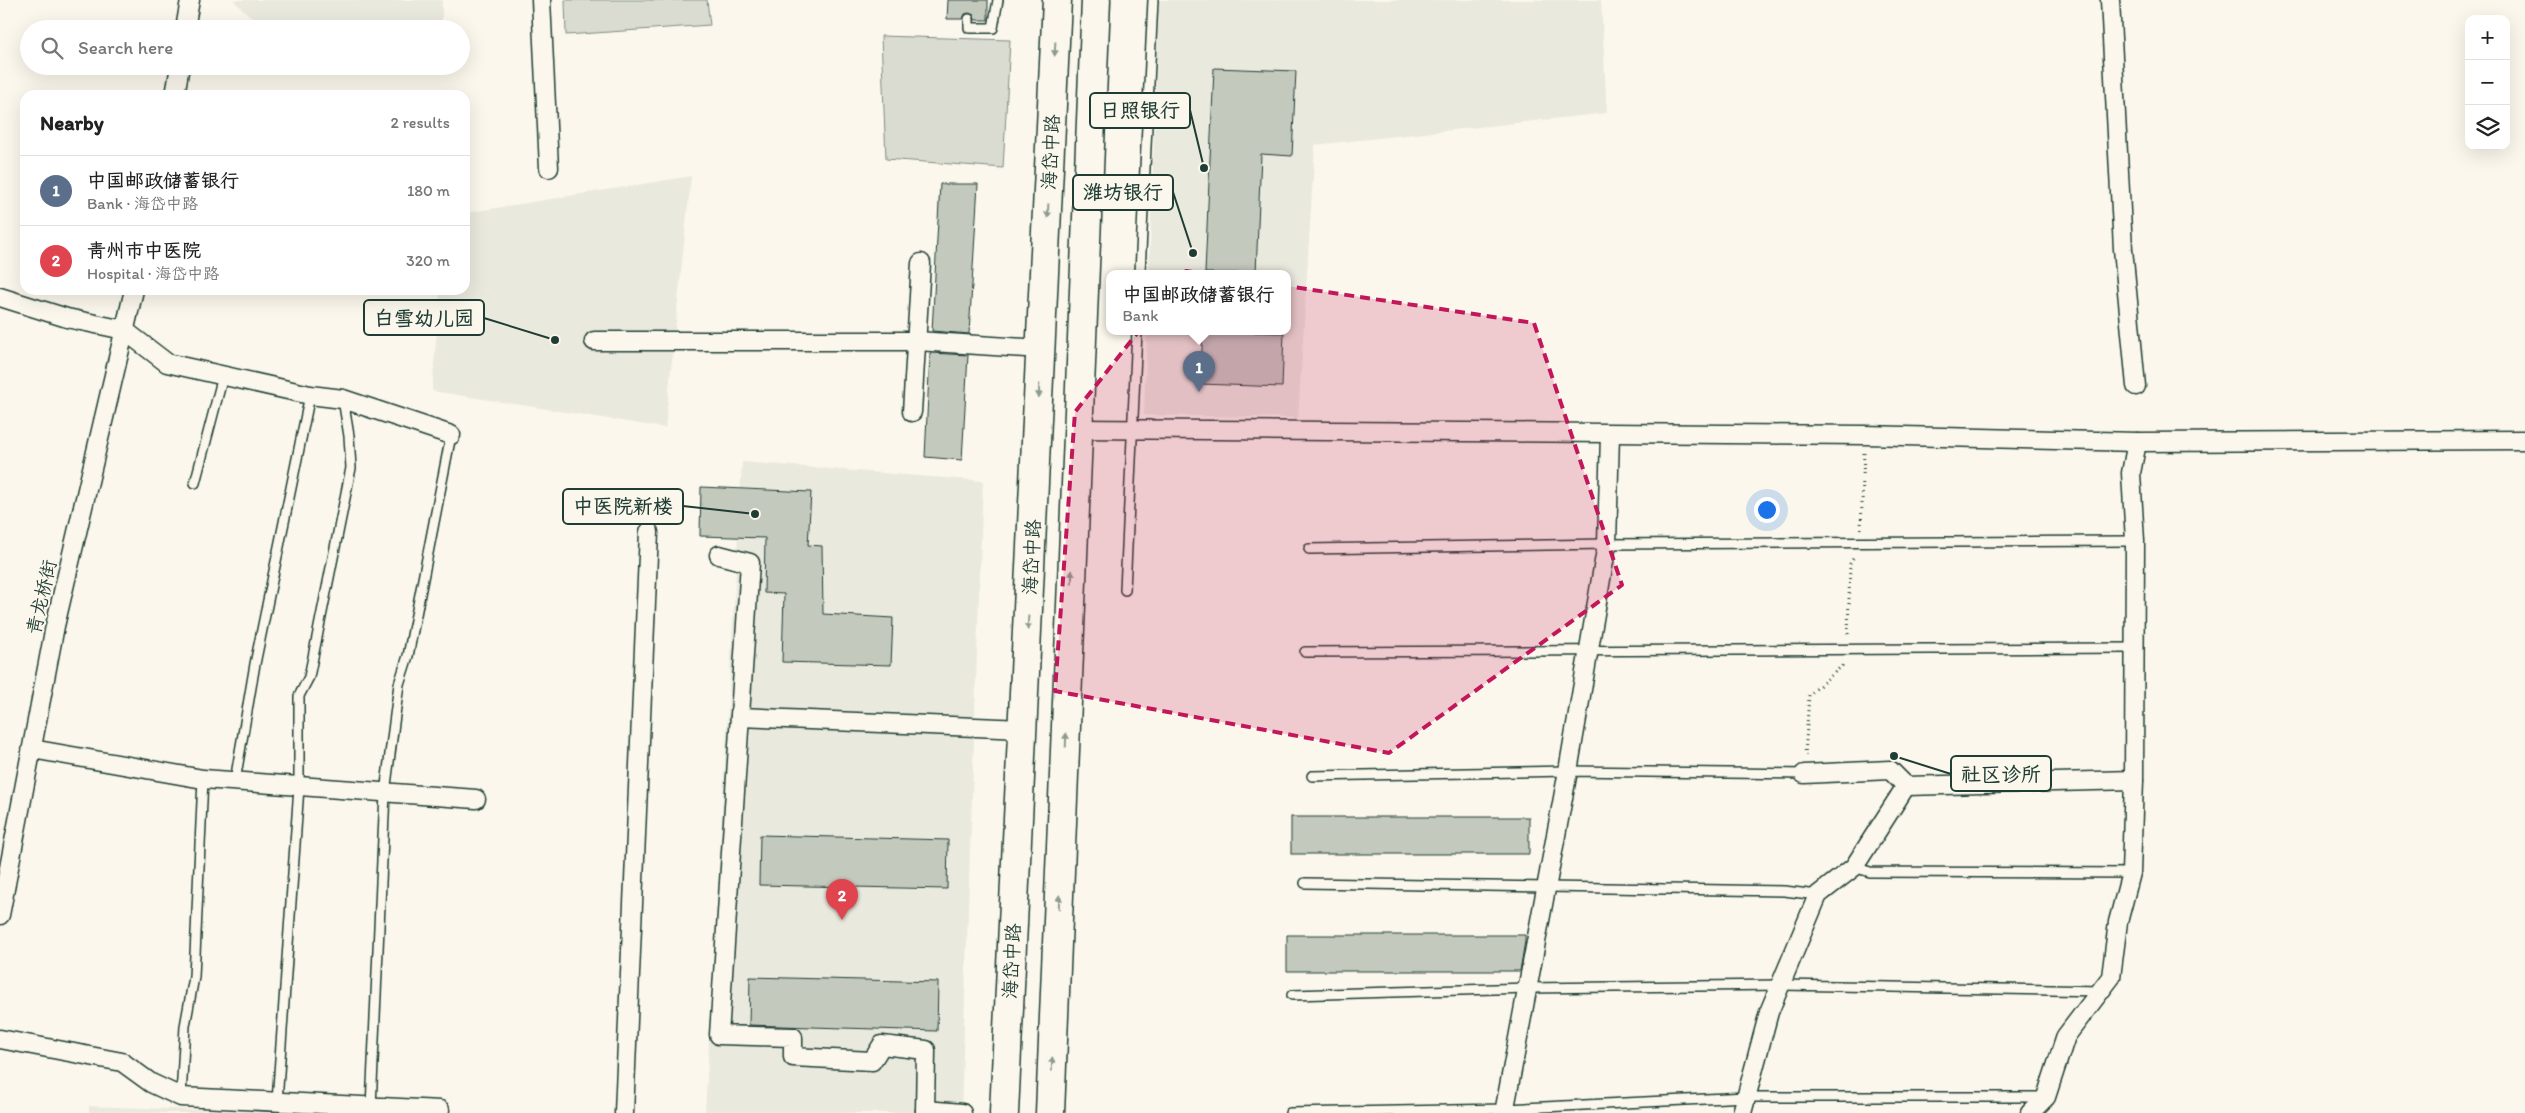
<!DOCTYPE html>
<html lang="en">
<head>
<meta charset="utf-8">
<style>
  body { margin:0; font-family:Itim,"LXGW WenKai TC",sans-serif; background:#f2f2f2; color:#222 }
  .controls { position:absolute; right:15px; top:15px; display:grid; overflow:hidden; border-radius:10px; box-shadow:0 5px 20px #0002 }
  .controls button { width:45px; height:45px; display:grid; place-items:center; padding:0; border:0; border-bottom:1px solid #e0e0e0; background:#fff; color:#222; font:25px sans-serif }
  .you { position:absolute; left:1766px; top:509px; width:18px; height:18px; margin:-12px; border:4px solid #fff; border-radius:50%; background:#1a73e8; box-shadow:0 0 0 8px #1a73e833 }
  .badge { display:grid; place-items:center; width:32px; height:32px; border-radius:50%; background:#1f6fb2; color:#fff; font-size:16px; font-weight:700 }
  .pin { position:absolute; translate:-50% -41px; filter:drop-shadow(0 1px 2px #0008) }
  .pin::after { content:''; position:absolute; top:26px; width:18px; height:15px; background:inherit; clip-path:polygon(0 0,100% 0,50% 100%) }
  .popup { position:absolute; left:1106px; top:270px; width:185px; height:65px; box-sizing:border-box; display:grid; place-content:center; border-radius:10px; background:#fff; filter:drop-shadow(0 1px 4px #0005); font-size:16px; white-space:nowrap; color:#767676 }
  .popup b { font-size:19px; color:#222 }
  .popup::after { content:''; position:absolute; left:50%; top:100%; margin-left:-10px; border:10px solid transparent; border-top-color:#fff }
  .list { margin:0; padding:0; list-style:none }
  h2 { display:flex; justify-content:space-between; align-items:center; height:65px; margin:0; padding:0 20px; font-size:21px }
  h2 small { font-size:16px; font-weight:400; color:#767676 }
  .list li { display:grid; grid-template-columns:32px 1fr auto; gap:15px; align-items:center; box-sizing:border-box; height:70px; padding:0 20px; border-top:1px solid #e0e0e0 }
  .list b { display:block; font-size:19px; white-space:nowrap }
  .list p { margin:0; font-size:16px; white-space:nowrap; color:#767676 }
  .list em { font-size:16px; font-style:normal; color:#767676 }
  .icon { flex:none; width:28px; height:28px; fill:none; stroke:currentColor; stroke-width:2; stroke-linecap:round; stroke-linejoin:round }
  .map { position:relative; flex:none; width:2525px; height:1113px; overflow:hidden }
  .search { position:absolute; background:#fff; box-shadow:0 5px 20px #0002; left:20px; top:20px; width:450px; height:55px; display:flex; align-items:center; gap:12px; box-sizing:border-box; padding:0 18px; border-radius:28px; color:#767676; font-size:19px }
  .panel { position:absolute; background:#fff; box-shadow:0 5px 20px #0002; left:20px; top:90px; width:450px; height:205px; border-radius:15px }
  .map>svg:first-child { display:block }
  .built { fill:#eae9de }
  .green { fill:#dbdcd1; stroke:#7d8c82 }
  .building { fill:#c4c9be; stroke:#1f3d34 }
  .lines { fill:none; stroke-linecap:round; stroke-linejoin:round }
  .lane-casing { stroke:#1f3d34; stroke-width:12 }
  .street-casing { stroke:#1f3d34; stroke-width:21 }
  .primary-casing { stroke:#1f3d34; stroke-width:31 }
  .path { stroke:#1f3d34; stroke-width:3; stroke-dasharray:1 4; stroke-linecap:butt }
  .lane { stroke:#fbf7ec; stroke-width:9 }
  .street { stroke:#fbf7ec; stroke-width:18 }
  .primary { stroke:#fbf7ec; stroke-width:28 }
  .oneway { fill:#8d9a90 }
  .marked { fill:#c2185b; fill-opacity:0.2; stroke:#c2185b; stroke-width:4; stroke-dasharray:10 6; stroke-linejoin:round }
  .labels { text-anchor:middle; stroke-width:4; stroke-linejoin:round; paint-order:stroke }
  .street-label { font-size:19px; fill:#1f3d34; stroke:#fbf7ec }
  .leader { fill:none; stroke:#1f3d34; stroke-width:2 }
  .callout-dot { fill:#1f3d34; stroke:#fbf7ec; stroke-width:2 }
  .callout { fill:#fbf7ec; stroke:#1f3d34; stroke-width:2 }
  .callout-label { font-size:20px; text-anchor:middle; font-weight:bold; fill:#1f3d34 }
</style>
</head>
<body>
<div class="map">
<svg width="2525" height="1113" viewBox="0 0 2525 1113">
  <rect width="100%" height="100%" fill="#fbf7ec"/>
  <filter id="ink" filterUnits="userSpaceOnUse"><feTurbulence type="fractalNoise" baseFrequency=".02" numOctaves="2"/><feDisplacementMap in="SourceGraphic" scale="10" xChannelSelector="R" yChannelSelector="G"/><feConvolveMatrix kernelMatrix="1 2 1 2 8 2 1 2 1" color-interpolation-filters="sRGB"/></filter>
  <g filter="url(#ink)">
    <g class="built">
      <path d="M233 0H442V29H264Z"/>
      <path d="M1159 0H1601L1607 113 1315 145 1298 418 1144 415 1147 331H1288V273H1149Z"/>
      <path d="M691 176 665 428 432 391 440 290H465V213Z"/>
      <path d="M742 462 983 481 961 1113H705Z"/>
      <path d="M89 1106 272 1113H89Z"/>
    </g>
    <g class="green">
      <path d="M565 0H707L710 25 566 35Z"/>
      <path d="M881 36 1010 40 1003 168 886 159Z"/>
    </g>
    <g class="building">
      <path d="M948 0H988V20H975L974 15 969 13 965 14 963 19H947Z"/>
      <path d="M1214 68 1296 71 1292 156 1261 154 1256 273H1205Z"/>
      <path d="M940 184H978L969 334 932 331Z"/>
      <path d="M1203 331 1284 333 1282 387 1200 384Z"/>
      <path d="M930 353 968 355 962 460 925 457Z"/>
      <path d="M701 487 811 492 808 545 822 546 823 614 893 618 891 665 782 662 784 594 764 593 765 538 700 536Z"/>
      <rect x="1291" y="817" width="238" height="37"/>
      <path d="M760 835 948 840 947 889 759 885Z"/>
      <path d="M1287 935H1525V941L1520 971H1287Z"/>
      <path d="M750 977 938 982 937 1031 749 1025Z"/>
    </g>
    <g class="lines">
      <g class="lane-casing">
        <g id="lane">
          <path d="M969 19V28H993L998 0"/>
          <path d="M1140 273 1153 0"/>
          <path d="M195 483 223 376"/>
          <path d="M1309 549 1607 544 2135 541"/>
          <path d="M1125 590 1137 331"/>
          <path d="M1305 652 2135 648"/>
          <path d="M1312 776 1568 771 1804 774"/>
          <path d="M235 781 255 664 310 395"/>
          <path d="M1854 867 1870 872 2131 873"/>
          <path d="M1305 883 1784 891 1818 895"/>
          <path d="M1292 995 1528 988 1782 985 2100 991"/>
          <path d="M181 1097 185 1026 194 977 203 779"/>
          <path d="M277 1102 299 787V696L309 677 351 468 349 436 343 399"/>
          <path d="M371 1107 385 793 399 684 408 656 451 435"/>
          <path d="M1290 1113 1505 1109 1746 1097H2044"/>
        </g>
      </g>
      <g class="street-casing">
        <g id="street">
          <path d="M541 0 549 168"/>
          <path d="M2110 0 2123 249 2136 386"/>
          <path d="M185 29 190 0"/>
          <path d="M175 95 180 66"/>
          <path d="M0 297 67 318 124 330 167 363 310 395 343 399 451 435"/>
          <path d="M594 341H917L1041 349"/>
          <path d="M912 412 921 263"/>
          <path d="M1078 429 1865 435 2137 442 2525 440"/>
          <path d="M719 555 750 563 719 1035 793 1037V1057L872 1061 882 1045 926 1050 925 1113"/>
          <path d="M740 717 1023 729"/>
          <path d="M32 749 203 779 476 799"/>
          <path d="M1804 774 1890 770 1906 786 2134 780"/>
          <path d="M0 915 55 626 134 290"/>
          <path d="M0 1039 122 1062 151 1083 181 1097 440 1110"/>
          <path d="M925 1110 962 1113"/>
          <path d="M624 1113 649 532"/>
          <path d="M1504 1113 1568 771 1607 544 1610 434"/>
          <path d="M1742 1113 1769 1012 1818 895 1854 867 1906 786"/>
          <path d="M2030 1113 2046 1097 2066 1036 2111 977 2118 922 2131 873 2134 780 2135 541 2131 473 2137 442"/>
        </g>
      </g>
      <g class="primary-casing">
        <g id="primary">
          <path d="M1004 1113 1057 0"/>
          <path d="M1050 1113 1096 0"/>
        </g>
      </g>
      <g class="path">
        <path d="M1861 529 1864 453"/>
        <path d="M1848 634 1850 564 1854 557"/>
        <path d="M1805 756 1809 695 1842 666 1843 662"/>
      </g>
      <use href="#lane" class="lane"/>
      <use href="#street" class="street"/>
      <use href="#primary" class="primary"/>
    </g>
    <defs><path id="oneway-solid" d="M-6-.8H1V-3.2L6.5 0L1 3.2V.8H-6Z" transform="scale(1.25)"/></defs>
    <g class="oneway">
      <use href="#oneway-solid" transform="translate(1055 49) rotate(93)"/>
      <use href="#oneway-solid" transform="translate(1048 211) rotate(93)"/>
      <use href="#oneway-solid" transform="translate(1039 391) rotate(93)"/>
      <use href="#oneway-solid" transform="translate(1072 577) rotate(-88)"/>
      <use href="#oneway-solid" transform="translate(1028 623) rotate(93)"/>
      <use href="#oneway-solid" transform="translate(1066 740) rotate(-88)"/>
      <use href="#oneway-solid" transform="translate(1059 902) rotate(-88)"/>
      <use href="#oneway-solid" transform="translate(1052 1064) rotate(-88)"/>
    </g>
  </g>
  <path class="marked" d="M1186 271 1534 323 1622 585 1389 753 1055 691 1075 412Z"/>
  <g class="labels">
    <g class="street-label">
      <text transform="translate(1050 152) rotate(-87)" y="7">海岱中路</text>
      <text transform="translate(1031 557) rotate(-87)" y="7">海岱中路</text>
      <text transform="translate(41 597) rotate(-77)" y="7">青龙桥街</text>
      <text transform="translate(1011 961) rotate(-87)" y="7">海岱中路</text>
    </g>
  </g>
  <path class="leader" d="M1204 168L1190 110M1193 253L1173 192M555 340L484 318M755 514L683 506M1894 756L1951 774"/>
  <g class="callout-dot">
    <circle cx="1204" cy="168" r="5"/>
    <circle cx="1193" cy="253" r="5"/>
    <circle cx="555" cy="340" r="5"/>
    <circle cx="755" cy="514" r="5"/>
    <circle cx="1894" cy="756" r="5"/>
  </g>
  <g class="callout">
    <rect x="1090" y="93" width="100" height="35" rx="5"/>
    <rect x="1073" y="175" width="100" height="35" rx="5"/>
    <rect x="364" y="300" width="120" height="35" rx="5"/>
    <rect x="563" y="489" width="120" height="35" rx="5"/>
    <rect x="1951" y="756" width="100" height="35" rx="5"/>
  </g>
  <g class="callout-label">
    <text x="1140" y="117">日照银行</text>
    <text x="1123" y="199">潍坊银行</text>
    <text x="424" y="325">白雪幼儿园</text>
    <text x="623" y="513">中医院新楼</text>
    <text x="2001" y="781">社区诊所</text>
  </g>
</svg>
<div class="controls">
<button>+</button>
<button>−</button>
<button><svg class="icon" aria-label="layers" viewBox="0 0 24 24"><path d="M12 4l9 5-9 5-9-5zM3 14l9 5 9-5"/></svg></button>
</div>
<div class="you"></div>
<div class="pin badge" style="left:1199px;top:392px;background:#5c6f8a">1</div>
<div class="popup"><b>中国邮政储蓄银行</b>Bank</div>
<div class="pin badge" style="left:842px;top:920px;background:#e0444e">2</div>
<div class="search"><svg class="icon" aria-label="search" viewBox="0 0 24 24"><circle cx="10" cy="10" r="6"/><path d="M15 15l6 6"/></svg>Search here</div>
<section class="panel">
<h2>Nearby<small>2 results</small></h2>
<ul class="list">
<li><span class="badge" style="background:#5c6f8a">1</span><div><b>中国邮政储蓄银行</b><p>Bank · 海岱中路</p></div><em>180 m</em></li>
<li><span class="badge" style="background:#e0444e">2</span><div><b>青州市中医院</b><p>Hospital · 海岱中路</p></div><em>320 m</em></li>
</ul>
</section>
</div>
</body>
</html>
